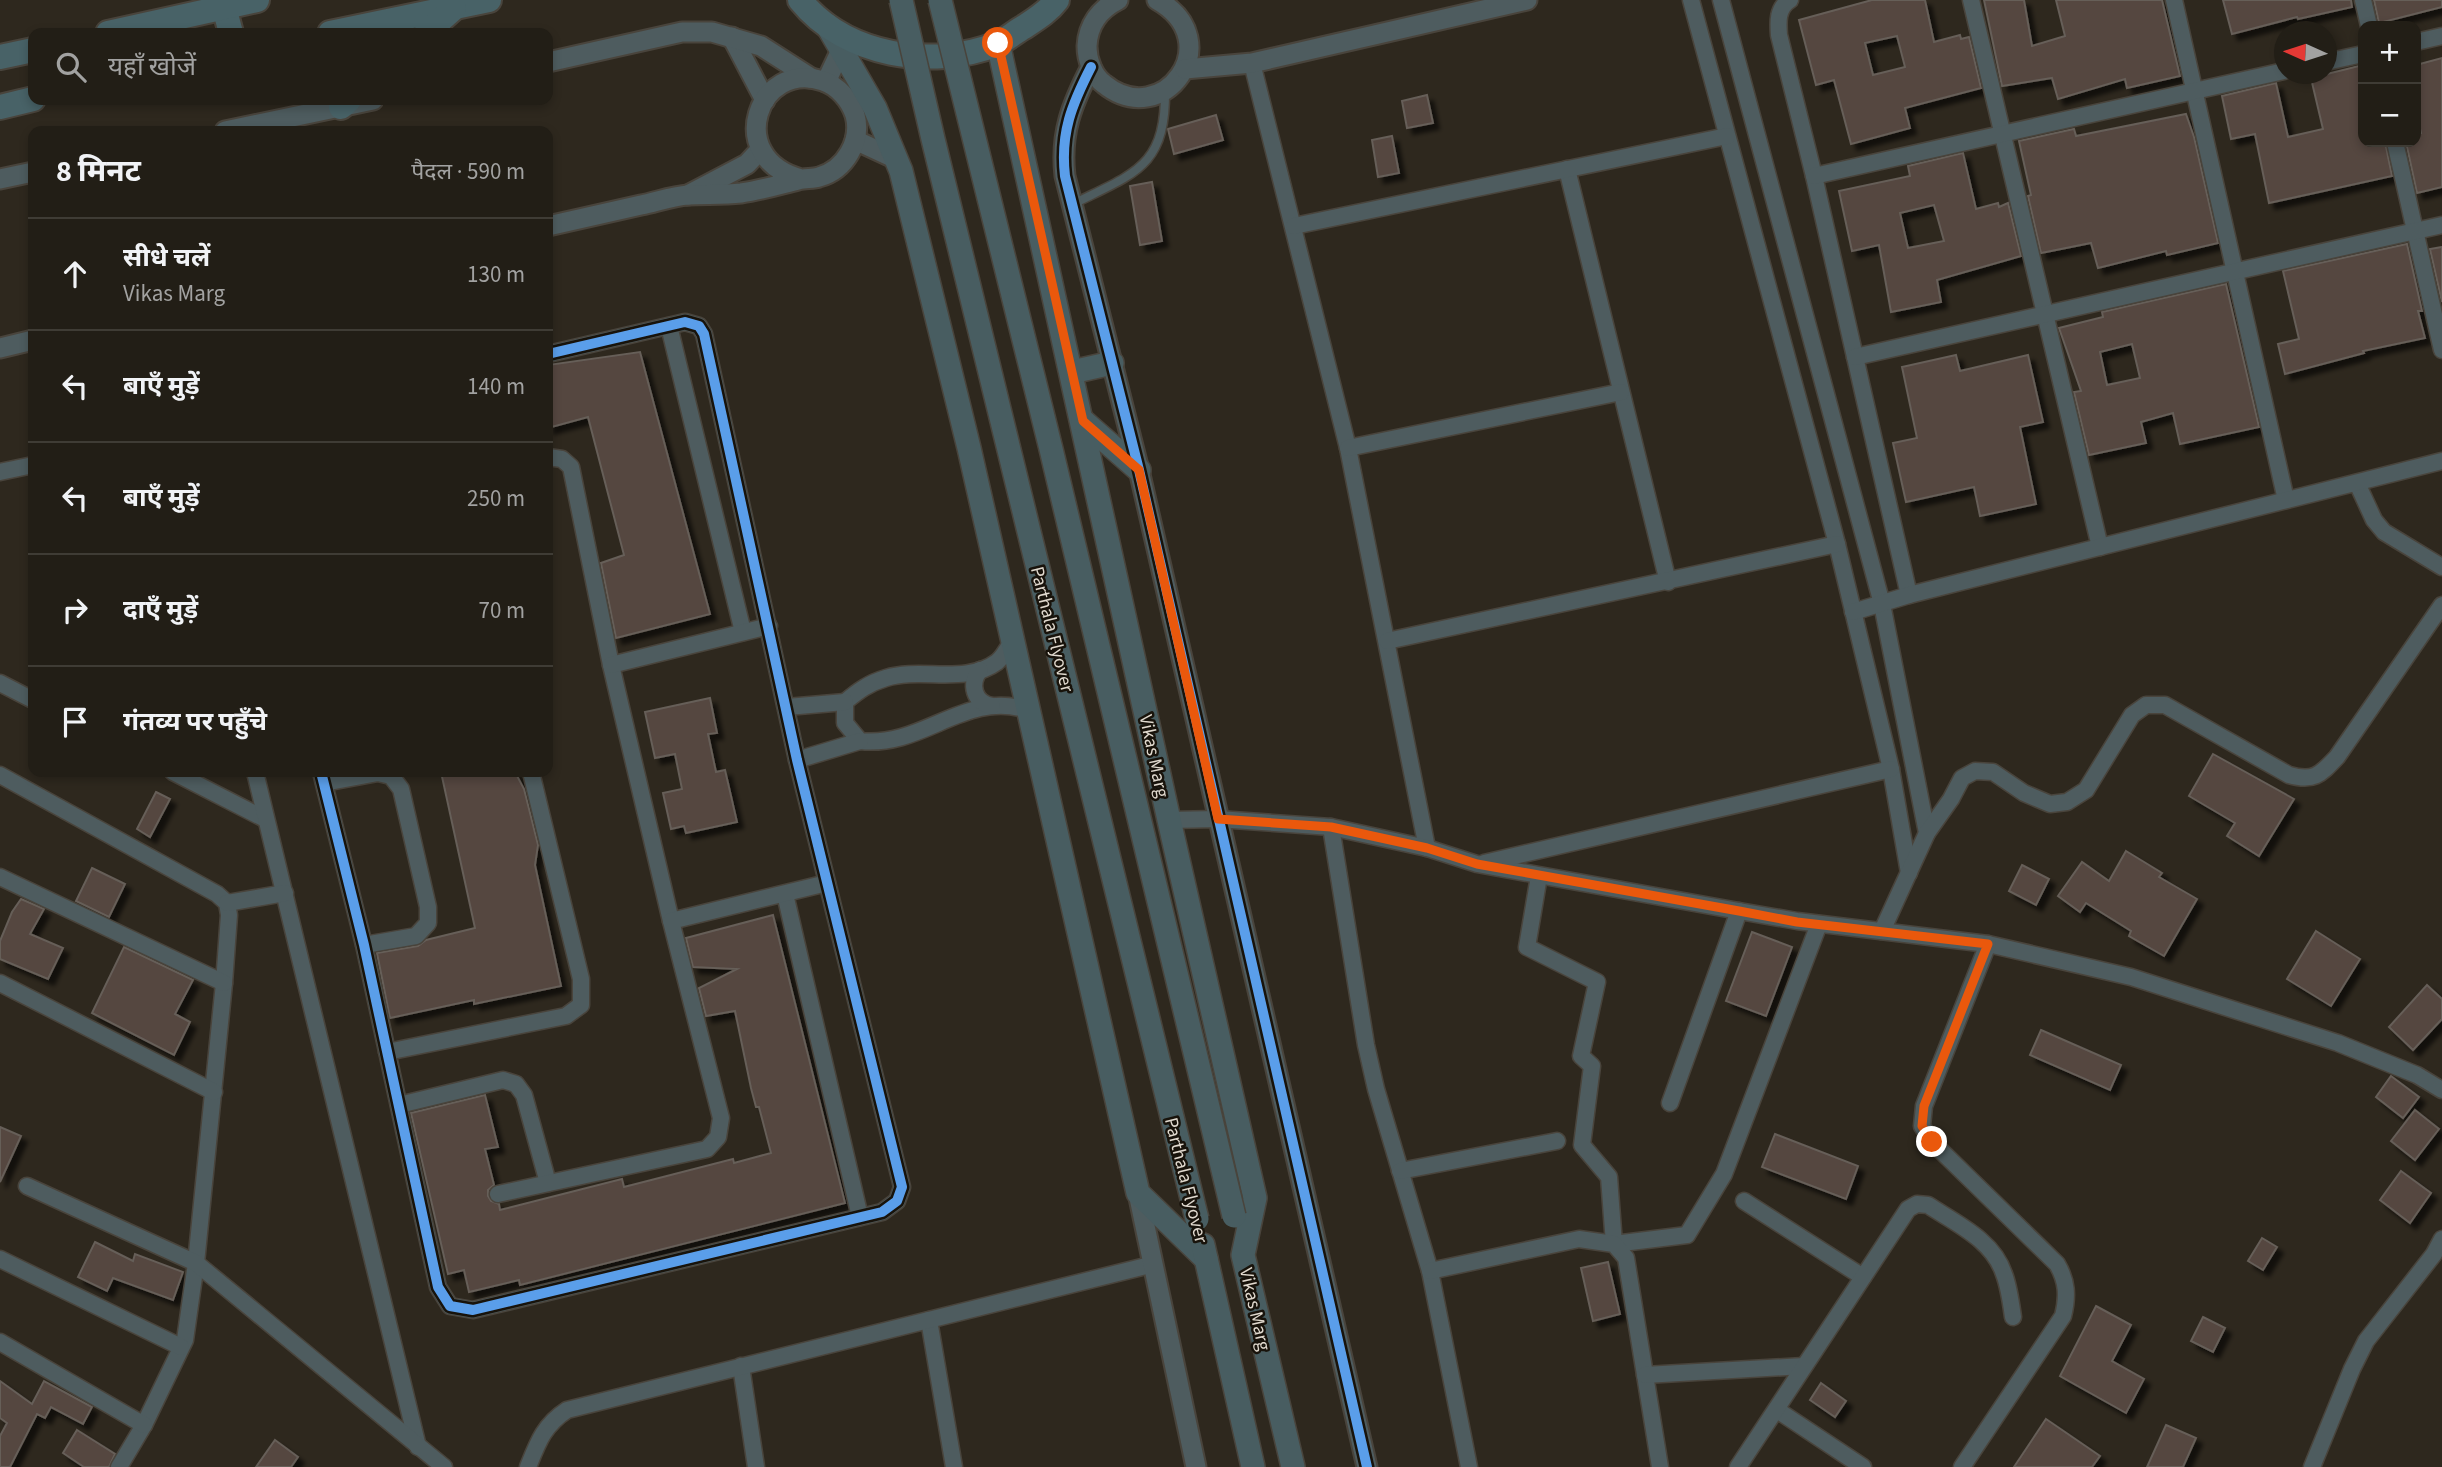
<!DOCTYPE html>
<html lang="hi">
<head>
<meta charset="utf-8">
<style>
  body { margin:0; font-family:"Source Sans 3","Noto Sans Devanagari",sans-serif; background:#2a271f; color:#f1f3f6 }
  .controls { position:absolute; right:21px; top:21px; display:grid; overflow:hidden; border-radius:14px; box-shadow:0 4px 10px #0003 }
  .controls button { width:63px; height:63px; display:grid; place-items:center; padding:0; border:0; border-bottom:2px solid #3f3c35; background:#221e16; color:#f1f3f6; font:35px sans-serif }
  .compass { position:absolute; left:2274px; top:21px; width:63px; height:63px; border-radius:50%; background:#221e16; box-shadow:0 4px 10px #0003; rotate:273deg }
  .stop { position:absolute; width:21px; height:21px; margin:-16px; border:5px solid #ea580c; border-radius:50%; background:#fff }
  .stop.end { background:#ea580c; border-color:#fff; box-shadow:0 2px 7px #0008 }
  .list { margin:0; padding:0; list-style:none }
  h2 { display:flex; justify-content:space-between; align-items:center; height:91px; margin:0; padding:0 28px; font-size:30px }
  h2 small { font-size:23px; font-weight:400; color:#a2a2a1 }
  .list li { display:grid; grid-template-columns:46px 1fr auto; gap:21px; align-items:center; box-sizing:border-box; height:112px; padding:0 28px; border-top:2px solid #3f3c35 }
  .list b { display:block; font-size:26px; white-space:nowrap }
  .list p { margin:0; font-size:23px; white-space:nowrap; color:#a2a2a1 }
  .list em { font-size:23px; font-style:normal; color:#a2a2a1 }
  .icon { flex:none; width:38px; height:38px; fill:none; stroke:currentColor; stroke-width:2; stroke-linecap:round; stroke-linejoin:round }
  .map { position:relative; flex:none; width:2442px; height:1467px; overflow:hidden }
  .search { position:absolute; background:#221e16; box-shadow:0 4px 10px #0003; left:28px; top:28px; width:525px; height:77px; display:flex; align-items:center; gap:18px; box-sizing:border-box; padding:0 24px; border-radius:14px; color:#a2a2a1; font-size:26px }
  .panel { position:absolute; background:#221e16; box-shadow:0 4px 10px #0003; left:28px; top:126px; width:525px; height:651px; border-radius:14px }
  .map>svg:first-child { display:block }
  .building { fill:#544640; stroke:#665e58; stroke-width:2; fill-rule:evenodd; filter:url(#shadow) }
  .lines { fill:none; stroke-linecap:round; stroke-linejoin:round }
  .service-casing { stroke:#49443c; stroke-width:11 }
  .minor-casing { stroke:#49443c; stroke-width:19 }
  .tertiary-casing { stroke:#49443c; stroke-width:23 }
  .secondary-casing { stroke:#49443c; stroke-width:26 }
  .primary-casing { stroke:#49443c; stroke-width:28 }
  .service { stroke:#4e5c5f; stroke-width:8 }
  .minor { stroke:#4e5c5f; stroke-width:16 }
  .tertiary { stroke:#4e5c5f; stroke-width:19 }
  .secondary { stroke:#485d61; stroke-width:23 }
  .primary { stroke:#486267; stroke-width:24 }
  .secondary-bridge-casing { stroke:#49443c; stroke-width:26; stroke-linecap:butt }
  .secondary-bridge { stroke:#485d61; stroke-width:23 }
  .cycleway-casing { stroke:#18130b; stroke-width:15 }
  .cycleway { stroke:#5a9eea; stroke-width:10 }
  .route { stroke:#ea580c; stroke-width:9 }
  .labels { text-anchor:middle; stroke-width:5; stroke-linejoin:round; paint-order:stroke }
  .street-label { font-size:19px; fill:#e1dacf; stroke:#18130b }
</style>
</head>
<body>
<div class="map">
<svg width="2442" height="1467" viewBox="0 0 2442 1467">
  <defs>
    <filter id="shadow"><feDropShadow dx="6" dy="6" stdDeviation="2" flood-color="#0009"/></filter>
  </defs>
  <rect width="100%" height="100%" fill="#2e281e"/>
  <g class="building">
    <path d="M1872 0H1925L1934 42 1960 35 1961 39 1969 37 1981 88 1905 108 1910 128 1851 144 1834 80 1816 85 1799 20ZM1897 36 1905 67 1873 75 1865 43Z"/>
    <path d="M1984 0H2024L2032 46 2065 36 2056 0H2162L2180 76 2127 88 2125 79 2058 99 2052 78 2002 86Z"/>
    <path d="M2223 0H2351L2352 7 2298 19 2297 17 2232 34Z"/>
    <path d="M2374 0H2442V7L2379 23Z"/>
    <path d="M2442 58V187L2417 193 2406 142H2416V134L2421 133 2416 111V65Z"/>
    <path d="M2363 65V142H2385L2392 176 2269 203 2255 134 2231 139 2222 96 2276 83 2288 137 2323 129 2310 74H2327Z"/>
    <path d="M1427 95 1433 123 1407 128 1402 101Z"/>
    <path d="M2186 114 2194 137 2218 243 2167 255 2166 251 2098 268 2091 243 2041 253 2028 196 2031 195 2019 141 2074 129 2076 136Z"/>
    <path d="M1216 115 1223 140 1174 154 1168 129Z"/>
    <path d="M1392 136 1399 173 1378 177 1372 140Z"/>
    <path d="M1963 153 1976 209 1998 203 1999 207 2008 203 2021 256 1937 280 1941 302 1891 312 1879 245 1852 251 1839 191 1910 176 1908 166ZM1934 205 1944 241 1908 248 1900 213Z"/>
    <path d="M1152 182 1162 241 1140 245 1130 186Z"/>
    <path d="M2407 244 2422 311H2418L2425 338 2363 351 2364 353 2285 374 2278 344 2299 339 2283 271Z"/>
    <path d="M2442 247V302L2430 249Z"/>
    <path d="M2226 284 2259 427 2180 444 2173 413 2141 422 2146 443 2089 455 2074 392 2081 391 2059 328 2103 317 2102 312ZM2132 344 2140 378 2107 385 2100 352Z"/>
    <path d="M640 352 710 614 616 638 601 563 624 555 588 417 548 428V365Z"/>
    <path d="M1956 355 1960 371 2028 355 2043 422 2020 427 2036 504 1980 516 1974 487 1906 502 1893 443 1917 438 1902 367Z"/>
    <path d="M710 698 717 733 708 734 716 772 725 770 737 822 686 833 684 826 671 829 663 793 682 789 675 754 655 758 645 712Z"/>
    <path d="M2213 754 2294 799 2259 856 2227 836 2235 823 2189 796Z"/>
    <path d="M441 772H515L524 789 538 845 535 865 561 986 474 1004V1000L390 1018 377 953 418 946 426 940 475 928Z"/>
    <path d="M156 792 170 799 150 837 137 829Z"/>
    <path d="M2126 851 2162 873 2159 877 2197 899 2164 956 2129 936 2131 931 2086 903 2080 912 2058 896 2082 862 2109 881Z"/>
    <path d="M2022 865 2049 879 2036 905 2009 891Z"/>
    <path d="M92 868 125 884 109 917 76 901Z"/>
    <path d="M21 899 44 909 30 934 63 948 48 979 0 959V941L12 912Z"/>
    <path d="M773 915 845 1203 520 1285 519 1280 469 1292 464 1270 448 1274 411 1113 485 1095 498 1147 485 1149 494 1185 488 1190V1196L491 1201 499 1204 500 1210 622 1179 624 1187 733 1159 734 1163 771 1153 759 1107H756L751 1088 735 1011 706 1016 699 988 737 969 693 967 686 938Z"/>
    <path d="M2316 931 2360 959 2331 1006 2287 979Z"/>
    <path d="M1752 932 1792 947 1766 1016 1726 1001Z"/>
    <path d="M124 947 193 980 175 1014 190 1022 174 1055 92 1013Z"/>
    <path d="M2427 985 2442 999V1019L2413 1050 2389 1027Z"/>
    <path d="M2041 1030 2121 1065 2110 1090 2030 1055Z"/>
    <path d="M2391 1076 2419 1097 2403 1118 2376 1097Z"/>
    <path d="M2415 1110 2439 1129 2415 1160 2391 1141Z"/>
    <path d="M0 1127 21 1136 0 1182Z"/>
    <path d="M1775 1134 1858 1166 1846 1199 1762 1167Z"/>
    <path d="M2401 1171 2431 1193 2410 1223 2380 1200Z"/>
    <path d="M2262 1238 2277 1247 2263 1270 2248 1261Z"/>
    <path d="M95 1242 133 1261 135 1254 183 1272 173 1300 113 1278 107 1291 78 1277Z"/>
    <path d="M1608 1262 1620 1314 1593 1321 1581 1268Z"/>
    <path d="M2096 1306 2131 1325 2112 1361 2144 1379 2126 1413 2060 1376Z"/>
    <path d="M2203 1317 2225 1328 2213 1352 2191 1341Z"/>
    <path d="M0 1381 32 1404 44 1381 92 1407 83 1424 51 1407 45 1418 37 1414 10 1467H0V1436L7 1423 0 1418Z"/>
    <path d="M1821 1383 1846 1401 1835 1417 1810 1400Z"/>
    <path d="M2046 1419 2100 1456 2092 1467H2014Z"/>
    <path d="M2166 1425 2196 1438 2183 1467H2147Z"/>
    <path d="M77 1430 115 1454 109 1467H84L63 1453Z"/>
    <path d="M275 1440 298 1457 291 1467H256Z"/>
  </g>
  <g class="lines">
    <g class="service-casing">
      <path id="service" d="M1073 204C1135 173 1166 167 1165 90"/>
    </g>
    <g class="minor-casing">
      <g id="minor">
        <path d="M1691 0 1837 544 1891 769 1909 873"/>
        <path d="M1721 0 1882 604 1927 833"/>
        <path d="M1790 0C1777 8 1778 22 1779 35L1814 176 1909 595"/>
        <path d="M1971 0 2100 547"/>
        <path d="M2174 0 2286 500"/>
        <path d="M2363 0 2369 26"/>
        <path d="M2416 42 2442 36"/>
        <path d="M2326 62 2363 54"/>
        <path d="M1252 63 1348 448 1427 848"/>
        <path d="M2395 142 2442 350"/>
        <path d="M1567 169 1668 582"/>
        <path d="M1814 176 2284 71"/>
        <path d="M1294 226 1727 136"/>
        <path d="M669 326 743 632"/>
        <path d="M1855 357 2442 225"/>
        <path d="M1348 448 1621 392"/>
        <path d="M548 457 562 459 571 467 611 665 671 921"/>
        <path d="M0 472 33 465"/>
        <path d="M2357 483 2374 520 2384 532 2442 567"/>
        <path d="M1853 612 1909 595 2442 461"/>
        <path d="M1012 641C1008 648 1003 657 997 662 966 685 921 667 886 678 869 683 858 691 845 702V723L860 741C924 748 964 690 1028 710"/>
        <path d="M1387 641 1837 544"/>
        <path d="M611 665 769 626"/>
        <path d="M980 670C969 684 974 703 992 706"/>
        <path d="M0 683 33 700"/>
        <path d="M787 707 845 702"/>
        <path d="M797 760 860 741"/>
        <path d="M173 772 265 819"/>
        <path d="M255 772 418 1447"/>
        <path d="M321 772 364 945 438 1287 450 1306 473 1310 882 1212 897 1201 902 1187 797 760 704 334 699 326 685 322 548 354"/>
        <path d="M0 775 217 894 227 903 229 915 224 983 196 1263 185 1340 144 1425 119 1467"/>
        <path d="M324 783 378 773 391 776 401 789 428 907V923L416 936 364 945"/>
        <path d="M1169 820 1218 819 1331 827 1427 848 1477 864 1739 911 1797 921 1988 944 2131 977 2338 1043 2417 1075 2442 1090"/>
        <path d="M1331 827 1366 1045 1376 1089 1430 1271 1469 1467"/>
        <path d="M1484 863 1891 769"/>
        <path d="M1539 876 1527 947 1597 982 1581 1056 1592 1066 1582 1145 1609 1177 1614 1244 1687 1235 1724 1174 1819 924"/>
        <path d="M0 877 224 983"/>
        <path d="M785 894 860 1217"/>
        <path d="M227 903 285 893"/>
        <path d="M1882 931 1927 833 1951 799 1962 778 1975 771 1993 772 2024 793 2050 804 2067 802 2086 790 2132 715 2146 705H2165L2289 775C2314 782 2320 775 2337 757L2442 605"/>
        <path d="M0 983 214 1092"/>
        <path d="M387 1052 566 1016 581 1005V979L531 772"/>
        <path d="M1670 1103 1739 911"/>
        <path d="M399 1105 503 1080 516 1084 524 1095 548 1183"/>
        <path d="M1400 1171 1557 1141"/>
        <path d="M27 1186 196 1263 444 1467"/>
        <path d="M498 1194 707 1149 718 1137 721 1118 671 921 827 883"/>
        <path d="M1744 1201 1863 1277"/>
        <path d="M0 1259 181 1347"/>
        <path d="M1430 1271 1579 1239 1614 1244 1626 1258 1660 1467"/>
        <path d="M929 1320 954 1467"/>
        <path d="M0 1342 144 1425"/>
        <path d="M741 1366 756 1467"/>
        <path d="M1645 1375 1804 1366"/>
        <path d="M1777 1410 1863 1467"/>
        <path d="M528 1467C538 1442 544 1425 567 1410L1154 1264"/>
        <path d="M1738 1467 1908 1209 1917 1204 1928 1205C1957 1224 1993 1240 2004 1274 2009 1287 2011 1303 2013 1317"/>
        <path d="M1962 1467 2063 1316C2068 1296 2067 1281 2057 1264L1932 1142 1922 1126 1924 1106 1988 944"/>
        <path d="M2312 1467 2352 1369 2366 1341 2434 1254 2442 1239"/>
      </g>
    </g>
    <g class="tertiary-casing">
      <g id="tertiary">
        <path d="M1118 0C1100 9 1088 25 1087 46 1087 60 1093 76 1104 84 1163 132 1230 41 1157 0"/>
        <path d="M732 37 765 100"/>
        <path d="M548 62 682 32H712L761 46 811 78"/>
        <path d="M1091 67C1072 104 1060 133 1065 176L1139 470 1367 1467"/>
        <path d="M1185 69 1252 63 1527 0"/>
        <path d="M826 82 842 48"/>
        <path d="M225 131 373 100"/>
        <path d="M855 140 896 159"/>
        <path d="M0 179 33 172"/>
        <path d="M688 195 747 164 760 150"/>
        <path d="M548 226C579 219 610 212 641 205 656 202 673 196 688 195 706 194 723 195 741 193 762 190 778 185 798 180 805 178 813 179 819 177 845 170 862 141 855 115 850 100 838 86 823 81 758 59 723 158 801 179"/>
        <path d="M0 348 33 340"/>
        <path d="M1138 1193 1196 1467"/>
      </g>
    </g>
    <g class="secondary-casing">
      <g id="secondary">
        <path d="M827 25 875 108 901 171 969 448 1138 1193 1206 1259"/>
        <path d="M998 43 1169 820 1255 1198 1243 1255 1293 1467"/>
        <path d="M1072 372 1112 363"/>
        <path d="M1083 421 1139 470"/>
        <path d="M1203 1245 1253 1467"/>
      </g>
    </g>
    <g class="primary-casing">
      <g id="primary">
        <path d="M800 0C845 56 932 70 997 44 1006 40 1015 32 1024 27 1036 19 1048 12 1057 0"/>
        <path d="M224 7 231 33"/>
        <path d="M108 33 257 0"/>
        <path d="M330 33 489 0"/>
        <path d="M426 33 454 8"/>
        <path d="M0 57 33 50"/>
        <path d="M0 107 33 99"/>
        <path d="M341 107 349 100"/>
      </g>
    </g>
    <use href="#service" class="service"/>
    <use href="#minor" class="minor"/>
    <use href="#tertiary" class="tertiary"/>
    <use href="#secondary" class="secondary"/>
    <use href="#primary" class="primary"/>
    <g class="secondary-bridge-casing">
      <g id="secondary-bridge">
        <path d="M901 0 933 139 1197 1219"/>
        <path d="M940 0 1051 449 1234 1216"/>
      </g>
    </g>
    <use href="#secondary-bridge" class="secondary-bridge"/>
    <g class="cycleway-casing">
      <g id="cycleway">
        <path d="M1091 67C1072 104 1060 133 1065 176L1139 470 1367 1467"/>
        <path d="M321 772 364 945 438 1287 450 1306 473 1310 882 1212 897 1201 902 1187 797 760 704 334 699 326 685 322 548 354"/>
      </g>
    </g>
    <use href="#cycleway" class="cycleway"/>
  </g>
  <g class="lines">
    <path class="route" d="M998 43 1083 421 1139 470 1218 819 1331 827 1427 848 1477 864 1739 911 1797 922 1988 944 1924 1106 1922 1126 1932 1142"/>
  </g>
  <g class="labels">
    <g class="street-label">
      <text transform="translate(1053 629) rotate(76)" y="7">Parthala Flyover</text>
      <text transform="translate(1155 756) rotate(78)" y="7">Vikas Marg</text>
      <text transform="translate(1187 1180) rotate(76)" y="7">Parthala Flyover</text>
      <text transform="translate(1256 1309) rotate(77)" y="7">Vikas Marg</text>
    </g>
  </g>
</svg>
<div class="controls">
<button>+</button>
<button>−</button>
</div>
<svg class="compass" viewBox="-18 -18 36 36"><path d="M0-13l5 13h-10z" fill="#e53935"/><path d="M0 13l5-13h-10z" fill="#a2a2a1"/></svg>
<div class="stop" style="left:998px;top:43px"></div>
<div class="stop end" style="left:1932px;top:1142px"></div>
<div class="search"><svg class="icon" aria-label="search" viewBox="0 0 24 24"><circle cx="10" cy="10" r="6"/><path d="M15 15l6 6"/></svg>यहाँ खोजें</div>
<section class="panel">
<h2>8 मिनट<small>पैदल · 590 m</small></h2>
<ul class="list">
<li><svg class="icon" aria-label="ahead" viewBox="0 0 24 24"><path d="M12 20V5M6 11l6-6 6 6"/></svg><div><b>सीधे चलें</b><p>Vikas Marg</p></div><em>130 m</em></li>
<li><svg class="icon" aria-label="left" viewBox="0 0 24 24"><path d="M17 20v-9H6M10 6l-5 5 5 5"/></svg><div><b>बाएँ मुड़ें</b></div><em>140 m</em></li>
<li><svg class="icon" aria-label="left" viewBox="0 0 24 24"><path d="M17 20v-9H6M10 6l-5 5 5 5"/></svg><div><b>बाएँ मुड़ें</b></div><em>250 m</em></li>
<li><svg class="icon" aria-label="right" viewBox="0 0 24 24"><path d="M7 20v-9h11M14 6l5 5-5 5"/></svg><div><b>दाएँ मुड़ें</b></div><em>70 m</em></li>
<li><svg class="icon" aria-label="arrive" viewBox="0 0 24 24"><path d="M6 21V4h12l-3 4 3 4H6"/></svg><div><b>गंतव्य पर पहुँचे</b></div></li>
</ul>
</section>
</div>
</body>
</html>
